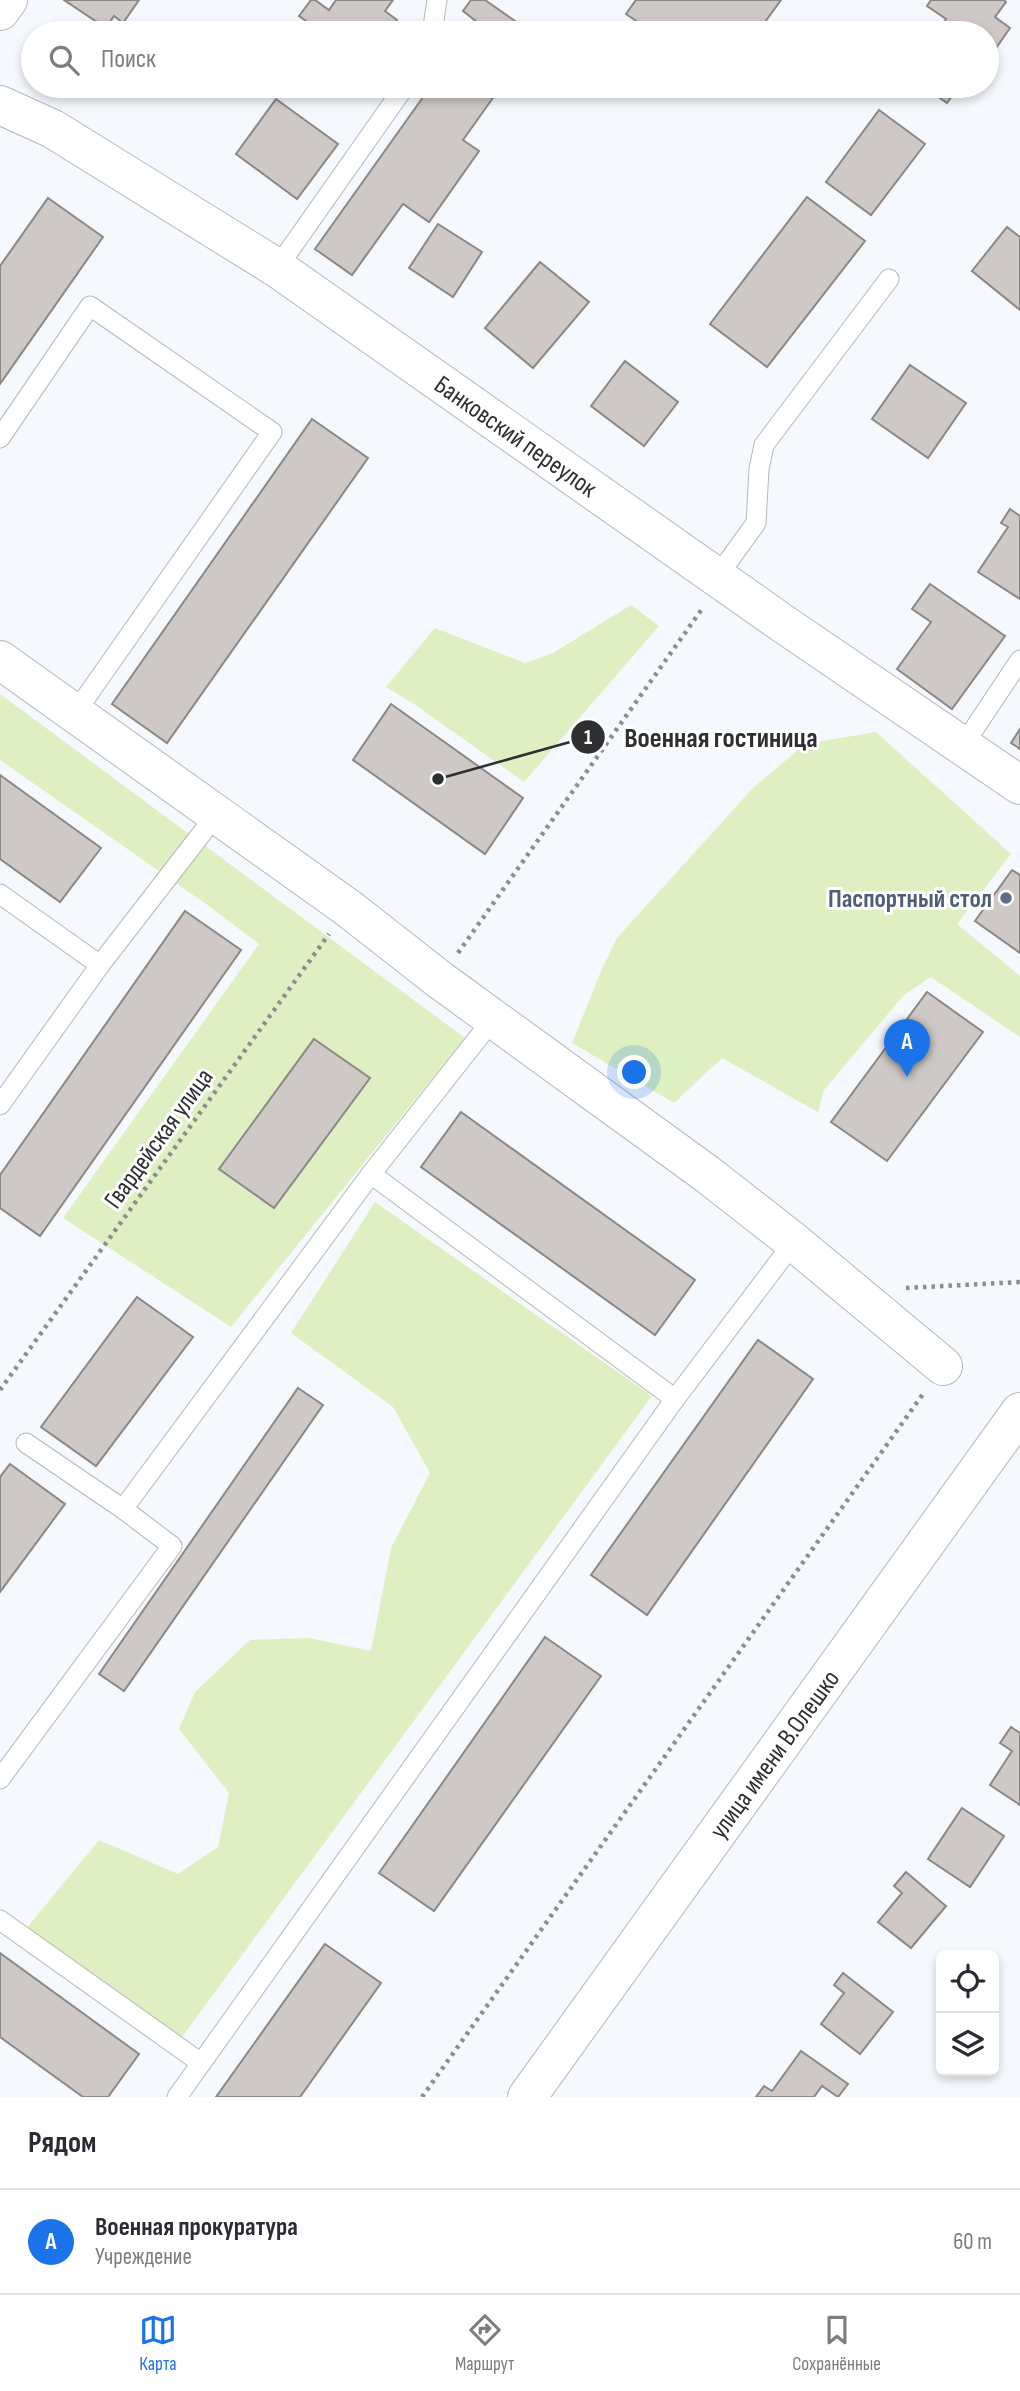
<!DOCTYPE html>
<html lang="ru">
<head>
<meta charset="utf-8">
<style>
  body { margin:0; font-family:"Sofia Sans Condensed",sans-serif; background:#f2f2f3; color:#2b2b33 }
  .controls { position:absolute; right:21px; bottom:21px; display:grid; overflow:hidden; border-radius:10px; box-shadow:0 4px 10px #0003 }
  .controls button { width:63px; height:63px; display:grid; place-items:center; padding:0; border:0; border-bottom:2px solid #e1e1e2; background:#fff; color:#2b2b33; font:35px sans-serif }
  .you { position:absolute; left:635px; top:1073px; width:24px; height:24px; margin:-18px; border:5px solid #fff; border-radius:50%; background:#1a73e8; box-shadow:0 0 0 10px #1a73e833 }
  .badge { display:grid; place-items:center; width:46px; height:46px; border-radius:50%; background:#1a73e8; color:#fff; font-size:23px; font-weight:700 }
  .pin { position:absolute; translate:-50% -58px; filter:drop-shadow(0 2px 4px #0008) }
  .pin::after { content:''; position:absolute; top:37px; width:24px; height:21px; background:inherit; clip-path:polygon(0 0,100% 0,50% 100%) }
  .list { margin:0; padding:0; list-style:none }
  h2 { display:flex; justify-content:space-between; align-items:center; height:91px; margin:0; padding:0 28px; font-size:30px }
  h2 small { font-size:23px; font-weight:400; color:#7c7c81 }
  .list li { display:grid; grid-template-columns:46px 1fr auto; gap:21px; align-items:center; box-sizing:border-box; height:105px; padding:0 28px; border-top:2px solid #e1e1e2 }
  .list b { display:block; font-size:26px; white-space:nowrap }
  .list p { margin:0; font-size:23px; white-space:nowrap; color:#7c7c81 }
  .list em { font-size:23px; font-style:normal; color:#7c7c81 }
  .icon { flex:none; width:38px; height:38px; fill:none; stroke:currentColor; stroke-width:2; stroke-linecap:round; stroke-linejoin:round }
  .map { position:relative; flex:none; width:1020px; height:2097px; overflow:hidden }
  .search { position:absolute; background:#fff; box-shadow:0 4px 10px #0003; left:21px; right:21px; top:21px; height:77px; display:flex; align-items:center; gap:18px; box-sizing:border-box; padding:0 24px; border-radius:38px; color:#7c7c81; font-size:26px }
  .sheet { height:196px; background:#fff }
  nav { display:flex; justify-content:space-around; align-items:center; box-sizing:border-box; height:98px; border-top:2px solid #e1e1e2; background:#fff; font-size:19px; color:#7c7c81 }
  nav a { display:grid; justify-items:center; gap:4px }
  nav .on { color:#1a73e8 }
  .map>svg:first-child { display:block }
  .green { fill:#def0c1 }
  .building { fill:#cec9c6; stroke:#8c8885; stroke-width:2 }
  .lines { fill:none; stroke-linecap:round; stroke-linejoin:round }
  .service-casing { stroke:#b4b8bc; stroke-width:21 }
  .minor-casing { stroke:#b4b8bc; stroke-width:40 }
  .path { stroke:#8b8d90; stroke-width:4.5; stroke-dasharray:3.5 5; stroke-linecap:butt }
  .service { stroke:#fff; stroke-width:19 }
  .minor { stroke:#fff; stroke-width:38 }
  .service-dot { fill:#5c6f8a; stroke:#fff; stroke-width:2.5 }
  .labels { text-anchor:middle; stroke-width:6; stroke-linejoin:round; paint-order:stroke }
  .street-label { font-size:26px; fill:#2e2f31; stroke:#fff }
  .service-label { font-size:26px; font-weight:bold; fill:#4e5e75; stroke:#fff; text-anchor:end }
  .leader { fill:none; stroke:#2e2f31; stroke-width:2.5 }
  .callout-dot { fill:#2e2f31; stroke:#fff; stroke-width:2.5 }
  .mark-label { font-size:21px; text-anchor:middle; font-weight:bold; fill:#fff }
  .callout-label { font-size:28px; text-anchor:middle; font-weight:bold; fill:#2e2f31; stroke:#fff; stroke-width:6; stroke-linejoin:round; paint-order:stroke }
</style>
</head>
<body>
<div class="map">
<svg width="1020" height="2097" viewBox="0 0 1020 2097">
  <rect width="100%" height="100%" fill="#f5f8fd"/>
  <g class="green">
    <path d="M631 605 659 626 524 782 414 704 386 687 435 628 525 663 553 653Z"/>
    <path d="M0 694 465 1038 231 1327 63 1218 259 944 206 904 0 760Z"/>
    <path d="M876 732 1011 854 957 924 1020 976V1037L931 977 904 995 824 1090 818 1112 722 1058 674 1103 572 1043 601 971 617 938 753 788 805 744Z"/>
    <path d="M375 1202 652 1396 182 2037 21 1935 99 1840 178 1874 218 1847 229 1793 179 1729 195 1692 250 1640 309 1638 371 1651 391 1548 430 1473 393 1407 291 1333Z"/>
  </g>
  <g class="building">
    <path d="M64 0H139L123 23 114 16 106 28Z"/>
    <path d="M311 0H315L329 10 336 0H393L385 11 397 20 387 33H323L299 16Z"/>
    <path d="M471 0H485L525 28 521 33H469L477 22 463 11Z"/>
    <path d="M636 0H781L757 33H654L626 14Z"/>
    <path d="M931 0H1004L1006 2 995 17 1010 28 987 61V33H936L946 19 927 6Z"/>
    <path d="M431 86H483L495 95 463 140 479 151 429 222 403 204 352 275 315 249Z"/>
    <path d="M923 86H959L947 103Z"/>
    <path d="M276 99 338 144 297 199 236 154Z"/>
    <path d="M879 110 925 144 871 215 826 182Z"/>
    <path d="M807 197 865 241 767 367 710 324Z"/>
    <path d="M48 198 103 237 0 384V266Z"/>
    <path d="M438 224 482 252 453 297 409 268Z"/>
    <path d="M1007 227 1020 237V310L972 271Z"/>
    <path d="M540 262 589 302 533 368 485 328Z"/>
    <path d="M625 361 678 402 644 446 591 406Z"/>
    <path d="M910 365 966 403 928 458 872 419Z"/>
    <path d="M312 419 368 458 167 743 112 704Z"/>
    <path d="M1010 509 1020 516V599L978 572 1008 527 1001 523Z"/>
    <path d="M930 584 1005 636 952 709 897 669 931 622 912 609Z"/>
    <path d="M391 704 523 798 485 854 353 760Z"/>
    <path d="M1020 729V749L1011 743Z"/>
    <path d="M0 775 101 848 60 902 0 859Z"/>
    <path d="M1012 870 1020 875V953L975 921Z"/>
    <path d="M185 911 241 950 40 1236 0 1208V1175Z"/>
    <path d="M927 992 983 1032 887 1161 831 1122Z"/>
    <path d="M314 1039 370 1078 274 1208 219 1169Z"/>
    <path d="M461 1112 695 1280 655 1335 421 1167Z"/>
    <path d="M137 1297 193 1337 96 1466 41 1427Z"/>
    <path d="M758 1340 813 1379 647 1615 591 1575Z"/>
    <path d="M298 1388 323 1405 124 1691 99 1674Z"/>
    <path d="M10 1464 65 1504 0 1592V1477Z"/>
    <path d="M545 1637 601 1676 434 1911 379 1873Z"/>
    <path d="M1011 1727 1020 1733V1805L990 1785 1012 1751 1000 1743Z"/>
    <path d="M962 1808 1004 1836 970 1887 928 1859Z"/>
    <path d="M906 1872 946 1906 911 1948 878 1922 902 1893 894 1886Z"/>
    <path d="M325 1944 381 1983 300 2097H216Z"/>
    <path d="M0 1953 139 2054 108 2097H83L0 2037Z"/>
    <path d="M843 1973 893 2012 860 2054 821 2024 844 1993 834 1985Z"/>
    <path d="M801 2051 848 2084 838 2097 822 2086 814 2097H756L764 2086 772 2091Z"/>
  </g>
  <g class="lines">
    <g class="service-casing">
      <g id="service">
        <path d="M432 33 437 0"/>
        <path d="M277 268 405 86"/>
        <path d="M0 438 90 306 272 432 75 713"/>
        <path d="M717 577 756 523 759 469 764 445 889 279"/>
        <path d="M962 747 1020 660"/>
        <path d="M0 894 100 965"/>
        <path d="M0 1105 100 965 216 815"/>
        <path d="M371 1174 675 1399"/>
        <path d="M26 1443 123 1509"/>
        <path d="M0 1779 172 1546 123 1509 371 1174 493 1019"/>
        <path d="M0 1920 201 2063"/>
        <path d="M177 2097 675 1399 794 1242"/>
      </g>
    </g>
    <g class="minor-casing">
      <g id="minor">
        <path d="M0 11 8 0"/>
        <path d="M0 105 53 129 277 268 785 625 1020 785"/>
        <path d="M0 660 348 908 440 980 707 1174 794 1242 943 1366"/>
        <path d="M527 2097 1020 1412"/>
      </g>
    </g>
    <g class="path">
      <path d="M458 953 702 609"/>
      <path d="M906 1288 1020 1282"/>
      <path d="M0 1390 329 934"/>
      <path d="M422 2097 923 1394"/>
    </g>
    <use href="#service" class="service"/>
    <use href="#minor" class="minor"/>
  </g>
  <circle class="service-dot" cx="1006" cy="898" r="7"/>
  <g class="labels">
    <g class="street-label">
      <text transform="translate(516 436) rotate(35)" y="9">Банковский переулок</text>
      <text transform="translate(158 1138) rotate(-54)" y="9">Гвардейская улица</text>
      <text transform="translate(774 1754) rotate(-54)" y="9">улица имени В.Олешко</text>
    </g>
    <g class="service-label">
      <text x="992" y="907">Паспортный стол</text>
    </g>
  </g>
  <path class="leader" d="M438 779L588 737"/>
  <g class="callout-dot">
    <circle cx="438" cy="779" r="7"/>
    <circle cx="588" cy="737" r="18"/>
  </g>
  <g class="mark-label">
    <text x="588" y="744">1</text>
  </g>
  <g class="callout-label">
    <text x="721" y="747">Военная гостиница</text>
  </g>
</svg>
<div class="controls">
<button><svg class="icon" aria-label="locate" viewBox="0 0 24 24"><circle cx="12" cy="12" r="6"/><path d="M12 2v4M12 18v4M2 12h4M18 12h4"/></svg></button>
<button><svg class="icon" aria-label="layers" viewBox="0 0 24 24"><path d="M12 4l9 5-9 5-9-5zM3 14l9 5 9-5"/></svg></button>
</div>
<div class="you"></div>
<div class="pin badge" style="left:907px;top:1077px">A</div>
<div class="search"><svg class="icon" aria-label="search" viewBox="0 0 24 24"><circle cx="10" cy="10" r="6"/><path d="M15 15l6 6"/></svg>Поиск</div>
</div>
<section class="sheet">
<h2>Рядом<small></small></h2>
<ul class="list">
<li><span class="badge">A</span><div><b>Военная прокуратура</b><p>Учреждение</p></div><em>60 m</em></li>
</ul>
</section>
<nav>
<a class="on"><svg class="icon" aria-label="map" viewBox="0 0 24 24"><path d="M3 6l6-2 6 2 6-2v14l-6 2-6-2-6 2zM9 4v14M15 6v14"/></svg>Карта</a>
<a><svg class="icon" aria-label="directions" viewBox="0 0 24 24"><path d="M12 3l9 9-9 9-9-9zM9 14v-3h6M13 9l2 2-2 2"/></svg>Маршрут</a>
<a><svg class="icon" aria-label="saved" viewBox="0 0 24 24"><path d="M7 4h10v16l-5-4-5 4z"/></svg>Сохранённые</a>
</nav>
</body>
</html>
